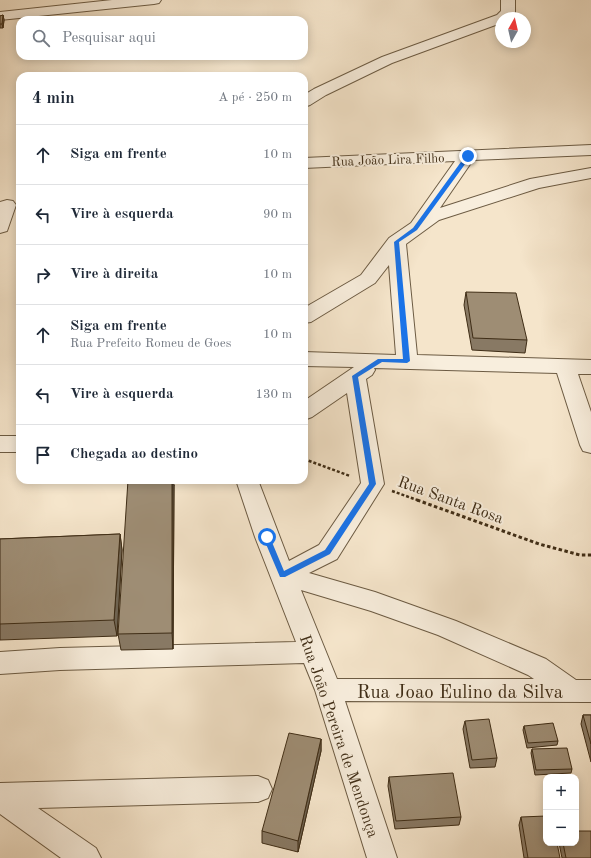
<!DOCTYPE html>
<html lang="pt">
<head>
<meta charset="utf-8">
<style>
  body { margin:0; font-family:"Old Standard TT",serif; background:#f2f2f3; color:#1f2937 }
  .controls { position:absolute; right:12px; bottom:12px; display:grid; overflow:hidden; border-radius:8px; box-shadow:0 2px 10px #0003 }
  .controls button { width:36px; height:36px; display:grid; place-items:center; padding:0; border:0; border-bottom:1px solid #e0e1e3; background:#fff; color:#1f2937; font:20px sans-serif }
  .compass { position:absolute; left:495px; top:12px; width:36px; height:36px; border-radius:50%; background:#fff; box-shadow:0 2px 10px #0003; rotate:8deg }
  .stop { position:absolute; width:12px; height:12px; margin:-9px; border:3px solid #1a73e8; border-radius:50%; background:#fff }
  .stop.end { background:#1a73e8; border-color:#fff; box-shadow:0 1px 4px #0008 }
  .list { margin:0; padding:0; list-style:none }
  h2 { display:flex; justify-content:space-between; align-items:center; height:52px; margin:0; padding:0 16px; font-size:17px }
  h2 small { font-size:13px; font-weight:400; color:#747a83 }
  .list li { display:grid; grid-template-columns:26px 1fr auto; gap:12px; align-items:center; box-sizing:border-box; height:60px; padding:0 16px; border-top:1px solid #e0e1e3 }
  .list b { display:block; font-size:15px; white-space:nowrap }
  .list p { margin:0; font-size:13px; white-space:nowrap; color:#747a83 }
  .list em { font-size:13px; font-style:normal; color:#747a83 }
  .icon { flex:none; width:22px; height:22px; fill:none; stroke:currentColor; stroke-width:2; stroke-linecap:round; stroke-linejoin:round }
  .map { position:relative; flex:none; width:591px; height:858px; overflow:hidden }
  .search { position:absolute; background:#fff; box-shadow:0 2px 10px #0003; left:16px; top:16px; width:292px; height:44px; display:flex; align-items:center; gap:10px; box-sizing:border-box; padding:0 14px; border-radius:12px; color:#747a83; font-size:15px }
  .panel { position:absolute; background:#fff; box-shadow:0 2px 10px #0003; left:16px; top:72px; width:292px; height:412px; border-radius:12px }
  .map>svg:first-child { display:block }
  .lines { fill:none; stroke-linecap:round; stroke-linejoin:round }
  .minor-casing { stroke:#6c5b43; stroke-width:2 }
  .path-far1 { stroke:#3f2d16; stroke-width:2.5; stroke-dasharray:3 2; stroke-linecap:butt }
  .path { stroke:#3f2d16; stroke-width:3; stroke-dasharray:3.5 2.5; stroke-linecap:butt }
  .minor { fill:#f8eedd; fill-rule:evenodd }
  .wall { fill:#887964; stroke:#3f2d16 }
  .shaded-wall { fill:#6f6351; stroke:#3f2d16 }
  .building { fill:#9e8d74; stroke:#3f2d16 }
  .route { fill:#1a73e8 }
  .labels { text-anchor:middle; stroke-width:4; stroke-linejoin:round; paint-order:stroke }
  .far-street-label { font-size:13px; fill:#3f2d16; stroke:#f8eedd }
  .street-label { font-size:16px; fill:#3f2d16; stroke:#f8eedd }
  .near-street-label { font-size:19px; fill:#3f2d16; stroke:#f8eedd }
</style>
</head>
<body>
<div class="map">
<svg width="591" height="858" viewBox="0 0 591 858">
  <rect width="100%" height="100%" fill="#f5e5cb"/>
  <filter id="stains"><feTurbulence type="fractalNoise" baseFrequency=".005" numOctaves="4"/><feColorMatrix values="0 0 0 0 .2 0 0 0 0 .09 0 0 0 0 .02 0 0 0 .5 -.17"/></filter>
  <radialGradient id="worn" r=".72"><stop offset=".6" stop-color="#630" stop-opacity="0"/><stop offset="1" stop-color="#630" stop-opacity=".3"/></radialGradient>
  <g class="lines">
    <g class="minor-casing">
      <g id="minor">
        <path d="M112 0H161L159 3 154 4 0 20V12Z"/>
        <path d="M501 0H515V13L511 18H501V23L392 63 326 95 310 105 304 107V95L314 89 382 57 497 15 501 11Z"/>
        <path d="M591 145V155L473 160 440 208 530 179 591 168V178L539 188 439 220 406 244 417 355 591 360V374H578L591 412V453L583 451 580 445 557 373 374 368 375 370 372 375 366 379 384 484 337 559 309 573 375 592 456 621 546 659 576 680H591V702L345 701 397 858H367L315 690 304 663 60 670 0 674V652L60 648 296 642 255 537 236 480H258L289 561 319 545 361 483 347 393 312 417 304 420V401L354 367 304 366V352L396 355 389 265 375 283 311 322 304 323V308L361 275 389 238 411 223 455 161 304 168V158ZM301 590 371 611 438 635 528 675 534 679H337Z"/>
        <path d="M7 200 13 201 16 205 7 231 0 233V202Z"/>
        <rect x="0" y="436" width="20" height="16"/>
        <path d="M258 776 268 780 272 789 268 798 258 802 38 808 96 848 101 858H61L0 814V783Z"/>
      </g>
    </g>
    <g class="path-far1">
      <path d="M304 459 350 476"/>
      <path d="M392 491 420 501"/>
    </g>
    <path class="path" d="M417 500 539 544 580 555H591"/>
    <use href="#minor" class="minor"/>
  </g>
  <g class="wall">
    <path d="M3 15 4 20 3 28H0V16Z"/>
    <path d="M466 292 527 340 525 353 472 350 464 305Z"/>
    <path d="M174 485 173 649 121 650 118 634Z"/>
    <path d="M120 534 122 550 117 636 0 640V539Z"/>
    <path d="M583 715H591V762L581 724Z"/>
    <path d="M465 721 497 758 495 767 470 768 463 729Z"/>
    <path d="M524 726 558 741 557 745 527 748 523 730Z"/>
    <path d="M321 739V751L298 852 262 843V831Z"/>
    <path d="M532 749 572 769 571 773 535 775 531 753Z"/>
    <path d="M389 777 461 817 459 825 395 829 388 786Z"/>
    <path d="M521 817 560 858H524L519 825Z"/>
    <path d="M559 843H576L591 858H562Z"/>
  </g>
  <g class="shaded-wall">
    <path d="M3 15 4 20 3 28 2 24Z"/>
    <path d="M172 480H174V485L173 649 172 633Z"/>
    <path d="M120 534 122 550 117 636 114 620Z"/>
    <path d="M321 739V751L298 852V841Z"/>
  </g>
  <g class="building">
    <path d="M3 15 2 24H0V16Z"/>
    <path d="M466 292 516 293 527 340 473 338Z"/>
    <path d="M128 480H172V633L118 634Z"/>
    <path d="M120 534 114 620 0 624V539Z"/>
    <path d="M583 715H591V744Z"/>
    <path d="M489 719 497 758 472 760 465 721Z"/>
    <path d="M553 723 558 741 528 743 524 726Z"/>
    <path d="M289 733 321 739 298 841 262 831Z"/>
    <path d="M567 748 572 769 536 770 532 749Z"/>
    <path d="M453 773 461 817 396 821 389 777Z"/>
    <path d="M546 816V843H557L560 858H528L521 817Z"/>
    <path d="M576 831H591V858H566L563 843H576Z"/>
  </g>
  <path class="route" d="M466 155 471 156 417 230 399 242 410 361 407 363 382 362 358 377 376 484 330 554 285 577H280L263 537 264 535H269L284 571 325 550 369 484 352 376 378 359H403L394 242 413 228Z"/>
  <g class="labels">
    <g class="far-street-label">
      <text transform="translate(388 159) rotate(-2)" y="5">Rua João Lira Filho</text>
    </g>
    <g class="street-label">
      <text transform="translate(451 499) rotate(20)" y="6">Rua Santa Rosa</text>
      <text transform="translate(340 736) rotate(71)" y="6">Rua João Pereira de Mendonça</text>
    </g>
    <g class="near-street-label">
      <text x="460" y="698">Rua Joao Eulino da Silva</text>
    </g>
  </g>
  <rect width="100%" height="100%" filter="url(#stains)"/>
  <rect width="100%" height="100%" fill="url(#worn)"/>
</svg>
<div class="controls">
<button>+</button>
<button>−</button>
</div>
<svg class="compass" viewBox="-18 -18 36 36"><path d="M0-13l5 13h-10z" fill="#e53935"/><path d="M0 13l5-13h-10z" fill="#747a83"/></svg>
<div class="stop" style="left:267px;top:537px"></div>
<div class="stop end" style="left:468px;top:156px"></div>
<div class="search"><svg class="icon" aria-label="search" viewBox="0 0 24 24"><circle cx="10" cy="10" r="6"/><path d="M15 15l6 6"/></svg>Pesquisar aqui</div>
<section class="panel">
<h2>4 min<small>A pé · 250 m</small></h2>
<ul class="list">
<li><svg class="icon" aria-label="ahead" viewBox="0 0 24 24"><path d="M12 20V5M6 11l6-6 6 6"/></svg><div><b>Siga em frente</b></div><em>10 m</em></li>
<li><svg class="icon" aria-label="left" viewBox="0 0 24 24"><path d="M17 20v-9H6M10 6l-5 5 5 5"/></svg><div><b>Vire à esquerda</b></div><em>90 m</em></li>
<li><svg class="icon" aria-label="right" viewBox="0 0 24 24"><path d="M7 20v-9h11M14 6l5 5-5 5"/></svg><div><b>Vire à direita</b></div><em>10 m</em></li>
<li><svg class="icon" aria-label="ahead" viewBox="0 0 24 24"><path d="M12 20V5M6 11l6-6 6 6"/></svg><div><b>Siga em frente</b><p>Rua Prefeito Romeu de Goes</p></div><em>10 m</em></li>
<li><svg class="icon" aria-label="left" viewBox="0 0 24 24"><path d="M17 20v-9H6M10 6l-5 5 5 5"/></svg><div><b>Vire à esquerda</b></div><em>130 m</em></li>
<li><svg class="icon" aria-label="arrive" viewBox="0 0 24 24"><path d="M6 21V4h12l-3 4 3 4H6"/></svg><div><b>Chegada ao destino</b></div></li>
</ul>
</section>
</div>
</body>
</html>
